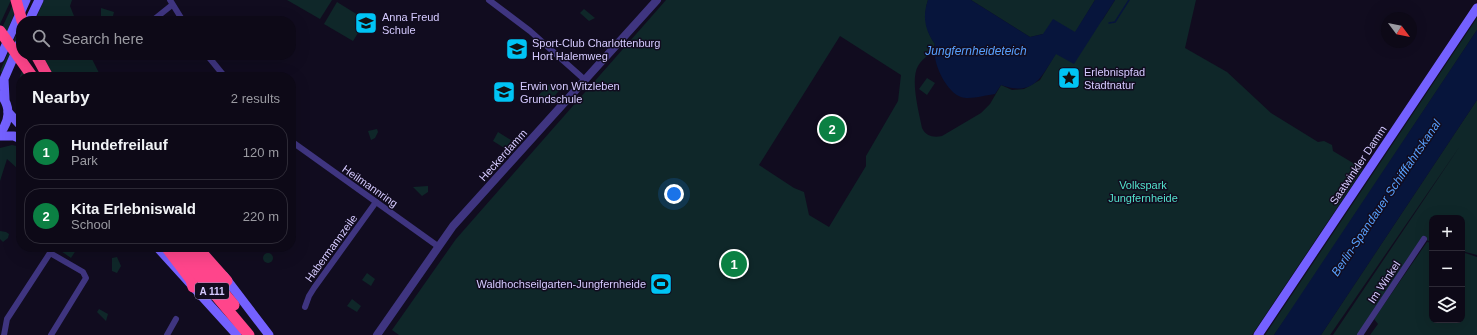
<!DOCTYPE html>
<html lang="en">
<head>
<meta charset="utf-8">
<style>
  body { margin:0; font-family:Helvetica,sans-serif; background:#161220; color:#f1f3f6 }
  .controls { position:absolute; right:12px; bottom:12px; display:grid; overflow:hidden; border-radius:8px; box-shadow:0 4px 16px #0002 }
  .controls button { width:36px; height:36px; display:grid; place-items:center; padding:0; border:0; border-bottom:1px solid #2d2a36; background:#0d0917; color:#f1f3f6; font:20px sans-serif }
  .compass { position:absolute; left:1381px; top:12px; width:36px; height:36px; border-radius:50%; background:#0d0917; box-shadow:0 4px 16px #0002; rotate:122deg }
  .you { position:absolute; left:674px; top:194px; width:14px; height:14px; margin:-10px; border:3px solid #fff; border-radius:50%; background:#1a73e8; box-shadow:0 0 0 6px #1a73e833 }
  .badge { display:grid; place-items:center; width:26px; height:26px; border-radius:50%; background:#0b8043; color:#fff; font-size:13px; font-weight:700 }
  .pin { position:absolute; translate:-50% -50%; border:2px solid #fff; box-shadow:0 1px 4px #0006 }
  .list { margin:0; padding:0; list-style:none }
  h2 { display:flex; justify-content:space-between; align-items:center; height:52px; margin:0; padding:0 16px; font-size:17px }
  h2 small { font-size:13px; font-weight:400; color:#9a9aa1 }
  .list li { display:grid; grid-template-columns:26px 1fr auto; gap:12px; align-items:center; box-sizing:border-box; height:56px; margin:0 8px 8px; padding:0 8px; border:1px solid #2d2a36; border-radius:16px }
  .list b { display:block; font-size:15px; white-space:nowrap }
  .list p { margin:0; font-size:13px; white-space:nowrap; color:#9a9aa1 }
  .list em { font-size:13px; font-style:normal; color:#9a9aa1 }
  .icon { flex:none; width:22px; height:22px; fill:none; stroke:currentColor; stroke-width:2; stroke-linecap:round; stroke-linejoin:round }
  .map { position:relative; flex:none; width:1477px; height:335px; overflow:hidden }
  .search { position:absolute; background:#0d0917; box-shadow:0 4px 16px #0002; left:16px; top:16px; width:280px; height:44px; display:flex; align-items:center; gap:10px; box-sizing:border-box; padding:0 14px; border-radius:16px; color:#9a9aa1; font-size:15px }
  .panel { position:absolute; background:#0d0917; box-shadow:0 4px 16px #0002; left:16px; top:72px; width:280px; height:180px; border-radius:16px }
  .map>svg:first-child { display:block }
  .green { fill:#0f2729; fill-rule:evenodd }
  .water { fill:#07153c }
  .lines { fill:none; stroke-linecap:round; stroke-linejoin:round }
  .stream { stroke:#07153c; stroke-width:1.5 }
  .minor { stroke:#3f3580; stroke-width:6 }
  .tertiary { stroke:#3f3580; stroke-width:8 }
  .secondary { stroke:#7461ff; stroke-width:9 }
  .motorway { stroke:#ff458b; stroke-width:11 }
  .motorway-bridge { stroke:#ff458b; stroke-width:11 }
  .labels { text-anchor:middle; stroke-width:3; stroke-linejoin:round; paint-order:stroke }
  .shield { fill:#110c1f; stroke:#9a91bc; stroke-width:1 }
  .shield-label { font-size:10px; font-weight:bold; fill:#d5caff }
  .poi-label { font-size:11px; fill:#d5caff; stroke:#110c1f; text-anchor:start }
  .street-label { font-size:11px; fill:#d5caff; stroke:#110c1f }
  .park-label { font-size:11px; fill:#53e2cc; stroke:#110c1f }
  .water-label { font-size:12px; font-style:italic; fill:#58a1ff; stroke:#110c1f }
</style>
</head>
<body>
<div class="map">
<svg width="1477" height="335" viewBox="0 0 1477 335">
  <rect width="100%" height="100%" fill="#110c1f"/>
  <g class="green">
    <path d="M0 0H11L0 24Z"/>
    <path d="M44 0H72L70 6 76 21H35Z"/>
    <path d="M287 0H332L320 19Z"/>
    <path d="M666 0H928C923 15 926 32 935 44 932 55 923 57 918 66 910 80 919 112 922 128 926 136 933 138 942 136L981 113 990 104 1001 85 1012 90 1024 89 1040 80 1056 53 1103 19 1115 0H1196L1185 48 1227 72 1271 113 1318 142 1324 141 1332 145 1333 151 1363 169 1252 335H399L392 330 456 239ZM840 36 901 75 898 101 866 156V166L829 227 809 215 804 192 794 188 759 165Z"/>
    <path d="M971 0H1095L1075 33 1043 34 1030 37Z"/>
    <path d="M337 2 366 20 353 41 324 24Z"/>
    <path d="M13 4 15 12 6 34 2 28Z"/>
    <path d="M101 8 114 12 112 20 101 21Z"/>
    <path d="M584 9 595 18 589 21 580 13Z"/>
    <path d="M1477 18V30L1290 312 1274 335H1265Z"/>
    <path d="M21 24V30L2 73 0 71Z"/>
    <path d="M41 55H90L101 77H54Z"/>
    <path d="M22 71 28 77H21V110C15 98 17 83 22 71Z"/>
    <path d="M927 78 935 83 927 95 919 89Z"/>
    <path d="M550 83 559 91 546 105 537 97Z"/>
    <path d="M1477 100V255L1462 251V218H1432V242L1426 240 1363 335H1333L1460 146 1330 335H1321Z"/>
    <path d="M377 129 378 132 375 138 371 140 368 131Z"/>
    <path d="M498 132 511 140 506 149 493 141Z"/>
    <path d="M12 145 21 147V162L17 168 7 159 0 181V148Z"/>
    <path d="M428 186V192L422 196 413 187Z"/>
    <path d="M0 231 6 232 9 234 8 238 3 242 0 239Z"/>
    <path d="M1427 242 1432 243V320H1462V252L1477 257V335H1370L1378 324 1374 319Z"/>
    <path d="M55 247H78L71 258Z"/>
    <circle cx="268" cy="258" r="5"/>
    <path d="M117 257 121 266 117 273 112 271V258Z"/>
    <path d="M367 273 375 279 371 286 362 280Z"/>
    <path d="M352 299 361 306 357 312 347 306Z"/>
    <path d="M99 309 108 314 106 321 97 312Z"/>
  </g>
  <g class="water">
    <path d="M928 0H971L1030 37 1043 34 1053 19 1075 32 1095 0H1115L1074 64 1056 54C1041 77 1034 97 1001 85L995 94C986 95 970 100 961 97 945 91 931 60 935 44 925 30 922 17 928 0Z"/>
    <path d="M1477 30V100L1321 335H1274Z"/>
  </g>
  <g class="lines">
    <path class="stream" d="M1109 23 1115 22 1129 0"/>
    <g class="minor">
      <path d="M170 0 183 21"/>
      <path d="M489 0 530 31 585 80"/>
      <path d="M152 21 172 5"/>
      <path d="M137 55V56"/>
      <path d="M207 55 225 77"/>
      <path d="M291 141 439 247"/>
      <path d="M305 307 309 296 314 288 376 202"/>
      <path d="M4 335 7 319 50 253 83 272 86 278 51 335"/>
      <path d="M167 335 176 319"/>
      <path d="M1360 335 1424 239"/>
    </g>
    <path class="tertiary" d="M377 335 453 226 657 0"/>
    <g class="secondary">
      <path d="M29 21 39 0"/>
      <path d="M0 58 26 0"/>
      <path d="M5 99 4 79 21 40"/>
      <path d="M8 112 21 126"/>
      <path d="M0 133C10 121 11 107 1 95"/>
      <path d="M0 136H14L21 139"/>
      <path d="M157 247 237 335"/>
      <path d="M224 276 269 335"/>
      <path d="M1258 335 1477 8"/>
    </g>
    <g class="motorway">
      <path d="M36 55 48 77"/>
      <path d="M166 247 191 280 193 287"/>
      <path d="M175 247 249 335"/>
      <path d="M186 247 234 305"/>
      <path d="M197 247 227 281"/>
    </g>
    <g class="motorway-bridge">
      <path d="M16 0 22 21"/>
      <path d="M0 31 32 76"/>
    </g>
  </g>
  <defs>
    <g id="school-square" transform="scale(1.15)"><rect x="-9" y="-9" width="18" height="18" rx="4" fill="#00c4f5" stroke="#110c1f"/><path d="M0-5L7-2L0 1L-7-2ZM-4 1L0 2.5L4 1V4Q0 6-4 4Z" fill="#111"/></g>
    <g id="sight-square" transform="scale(1.15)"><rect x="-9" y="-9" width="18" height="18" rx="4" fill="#00c4f5" stroke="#110c1f"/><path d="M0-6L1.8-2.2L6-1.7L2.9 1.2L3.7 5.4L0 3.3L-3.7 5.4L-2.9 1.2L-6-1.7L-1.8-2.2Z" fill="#111"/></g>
    <g id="stadium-square" transform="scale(1.15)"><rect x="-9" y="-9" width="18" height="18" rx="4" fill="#00c4f5" stroke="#110c1f"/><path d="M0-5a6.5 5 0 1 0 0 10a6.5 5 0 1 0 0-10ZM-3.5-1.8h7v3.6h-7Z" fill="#111"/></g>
  </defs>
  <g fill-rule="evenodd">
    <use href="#school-square" x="366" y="23"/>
    <use href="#school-square" x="517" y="49"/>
    <use href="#sight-square" x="1069" y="78"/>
    <use href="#school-square" x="504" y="92"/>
    <use href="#stadium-square" x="661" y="284"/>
  </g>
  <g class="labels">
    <rect class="shield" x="195" y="283" width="34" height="16" rx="3"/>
    <g class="shield-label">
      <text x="212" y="295">A 111</text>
    </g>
    <g class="poi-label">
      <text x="382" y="21">Anna Freud<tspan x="382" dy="13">Schule</tspan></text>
      <text x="532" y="47">Sport-Club Charlottenburg<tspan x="532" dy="13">Hort Halemweg</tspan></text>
      <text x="1084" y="76">Erlebnispfad<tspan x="1084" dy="13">Stadtnatur</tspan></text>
      <text x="520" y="90">Erwin von Witzleben<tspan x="520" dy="13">Grundschule</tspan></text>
      <text x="646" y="288" text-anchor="end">Waldhochseilgarten-Jungfernheide</text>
    </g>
    <g class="street-label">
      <text transform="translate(503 155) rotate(-48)" y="4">Heckerdamm</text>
      <text transform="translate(1358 165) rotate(-56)" y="4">Saatwinkler Damm</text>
      <text transform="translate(370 186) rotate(35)" y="4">Heilmannring</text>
      <text transform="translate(331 248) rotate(-54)" y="4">Habermannzeile</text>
      <text transform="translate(1384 282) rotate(-56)" y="4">Im Winkel</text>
    </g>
    <g class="park-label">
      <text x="1143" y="189">Volkspark<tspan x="1143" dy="13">Jungfernheide</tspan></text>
    </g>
    <g class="water-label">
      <text x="976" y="55">Jungfernheideteich</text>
      <text transform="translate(1386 198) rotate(-56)" y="4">Berlin-Spandauer Schifffahrtskanal</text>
    </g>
  </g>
</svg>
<div class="controls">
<button>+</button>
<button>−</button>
<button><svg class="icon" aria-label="layers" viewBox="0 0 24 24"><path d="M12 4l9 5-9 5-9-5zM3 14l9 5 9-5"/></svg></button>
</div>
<svg class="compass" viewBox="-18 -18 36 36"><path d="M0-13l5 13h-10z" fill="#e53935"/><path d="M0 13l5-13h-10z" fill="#9a9aa1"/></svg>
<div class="you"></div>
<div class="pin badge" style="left:734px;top:264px">1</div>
<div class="pin badge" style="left:832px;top:129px">2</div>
<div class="search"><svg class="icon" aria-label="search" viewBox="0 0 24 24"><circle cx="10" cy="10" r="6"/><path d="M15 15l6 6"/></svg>Search here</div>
<section class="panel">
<h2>Nearby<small>2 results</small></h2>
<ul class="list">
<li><span class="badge">1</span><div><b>Hundefreilauf</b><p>Park</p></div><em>120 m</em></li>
<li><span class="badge">2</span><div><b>Kita Erlebniswald</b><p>School</p></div><em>220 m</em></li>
</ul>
</section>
</div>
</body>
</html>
